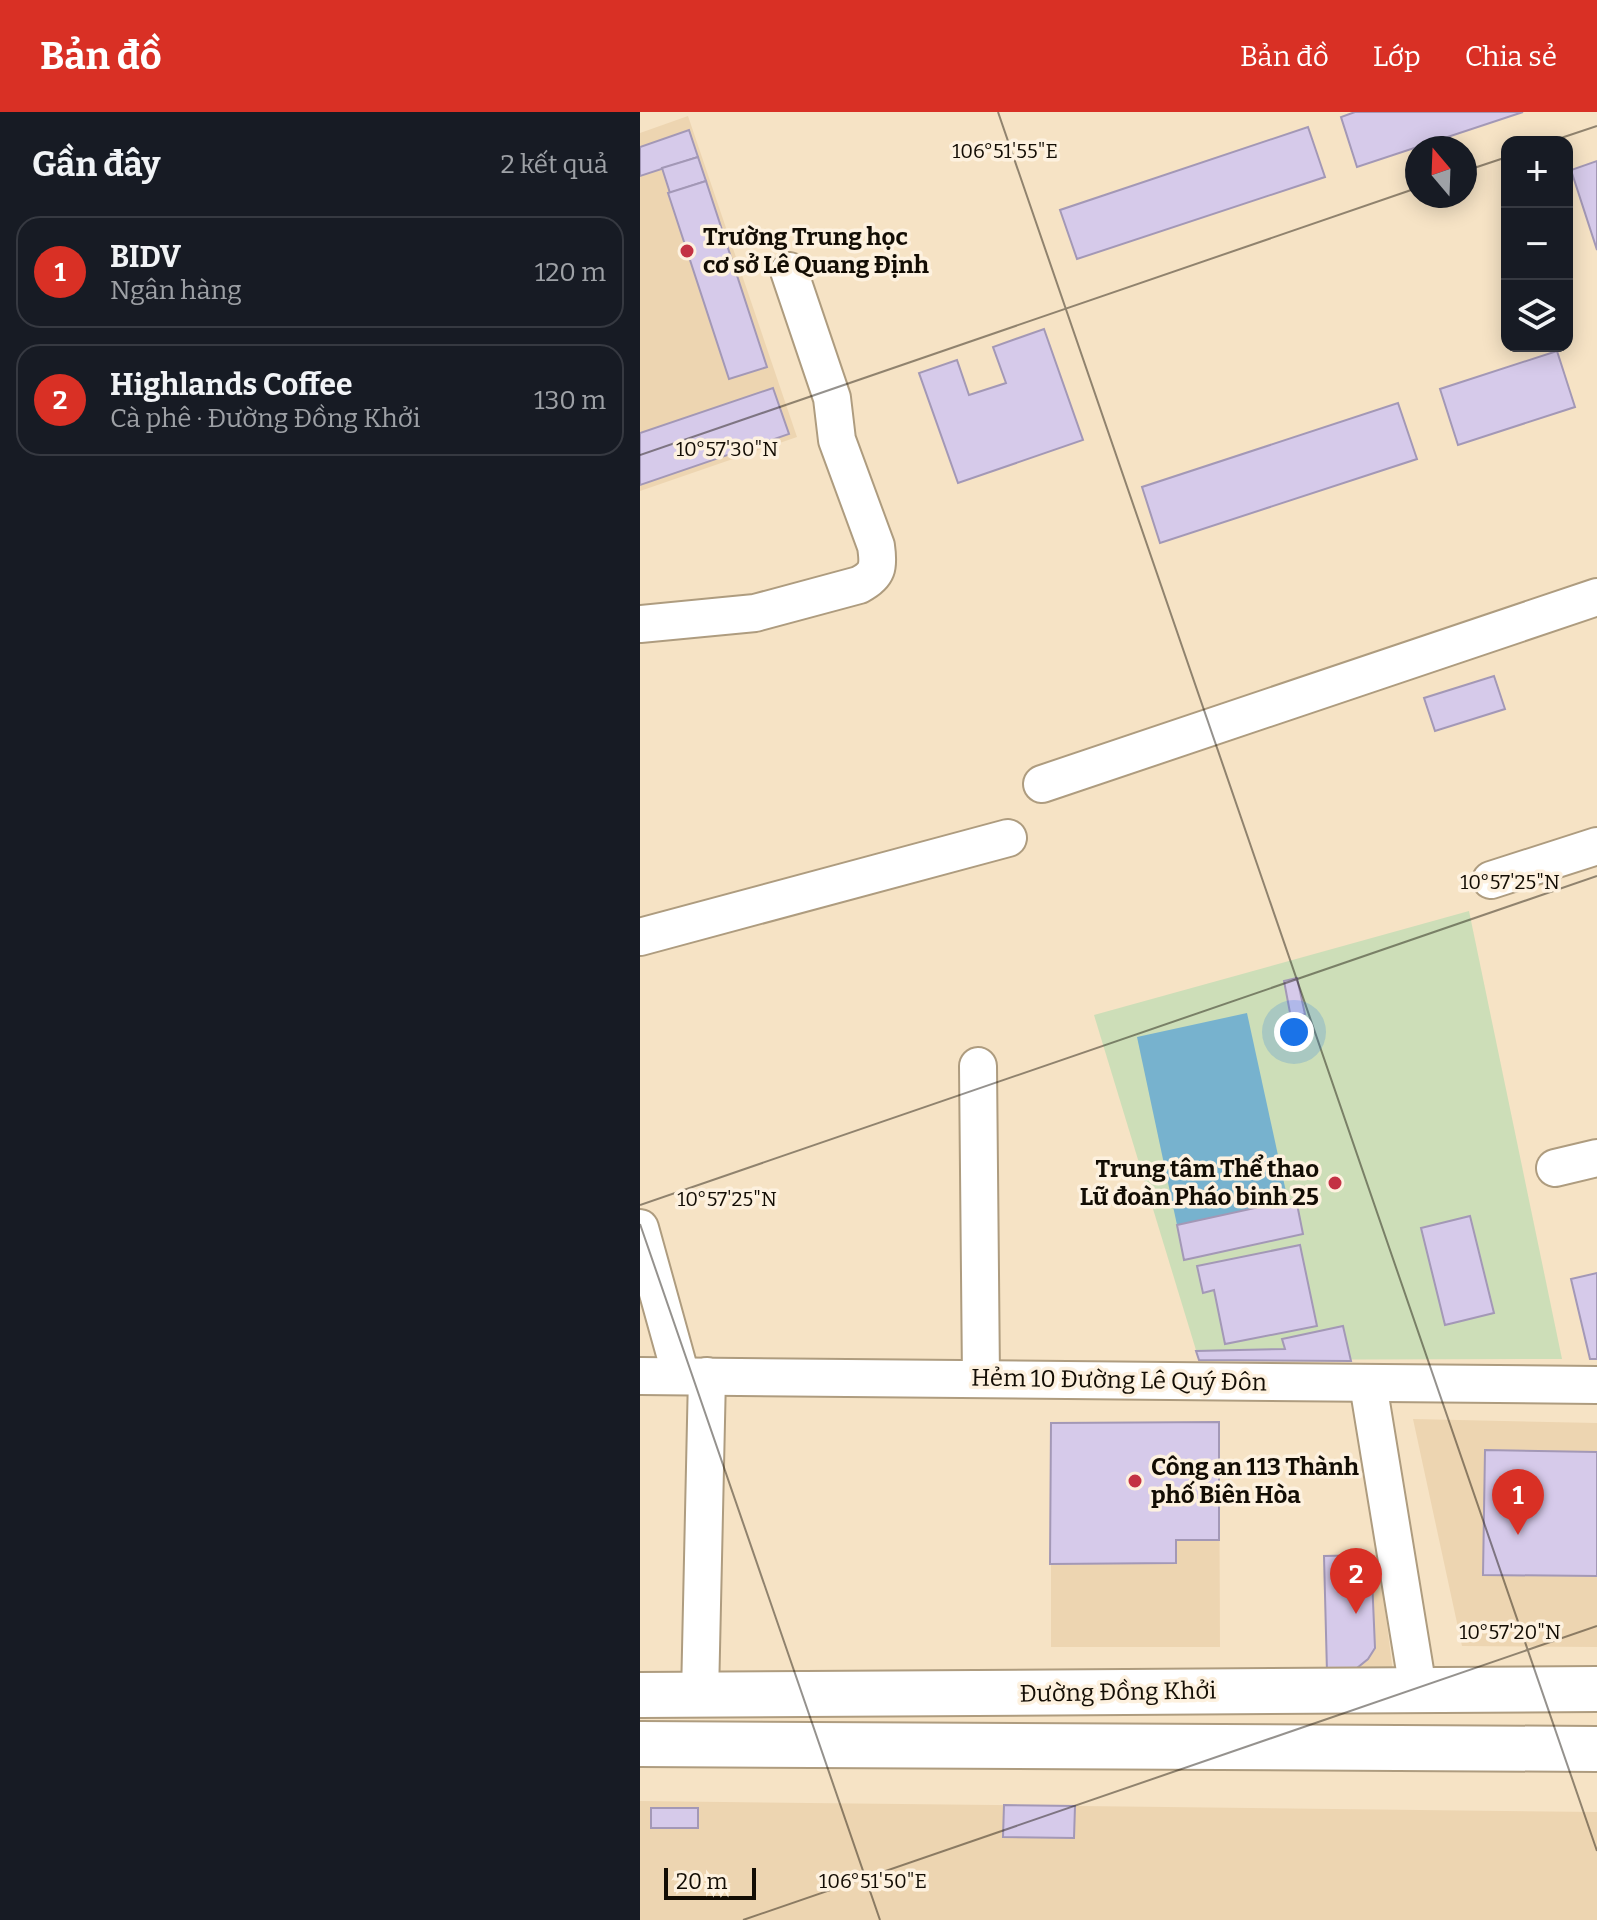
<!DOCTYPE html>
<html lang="vi">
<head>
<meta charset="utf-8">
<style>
  body { margin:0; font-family:Bitter,serif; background:#242831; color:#f1f3f6 }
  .controls { position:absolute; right:24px; top:24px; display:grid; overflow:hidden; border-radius:16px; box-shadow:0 4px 20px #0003 }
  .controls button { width:72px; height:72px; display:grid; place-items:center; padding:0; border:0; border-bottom:2px solid #363941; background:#171b24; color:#f1f3f6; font:40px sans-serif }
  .compass { position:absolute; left:765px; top:24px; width:72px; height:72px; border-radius:50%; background:#171b24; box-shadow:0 4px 20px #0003; rotate:341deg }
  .scale { position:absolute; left:24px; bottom:20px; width:92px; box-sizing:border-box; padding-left:8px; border:4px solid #130d04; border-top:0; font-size:22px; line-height:28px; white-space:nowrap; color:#130d04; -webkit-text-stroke:6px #fdf1df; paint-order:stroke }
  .you { position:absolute; left:654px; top:920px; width:28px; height:28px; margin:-20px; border:6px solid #fff; border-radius:50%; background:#1a73e8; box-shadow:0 0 0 12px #1a73e833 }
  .badge { display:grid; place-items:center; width:52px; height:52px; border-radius:50%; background:#d93025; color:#fff; font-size:26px; font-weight:700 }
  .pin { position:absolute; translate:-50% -66px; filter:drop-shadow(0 2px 4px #0008) }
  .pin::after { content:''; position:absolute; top:42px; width:28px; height:24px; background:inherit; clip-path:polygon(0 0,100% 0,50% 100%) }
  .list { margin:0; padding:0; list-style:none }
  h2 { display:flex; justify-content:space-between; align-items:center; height:104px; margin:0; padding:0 32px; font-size:34px }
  h2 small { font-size:26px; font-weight:400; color:#9ea1a6 }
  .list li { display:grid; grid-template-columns:52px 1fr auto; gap:24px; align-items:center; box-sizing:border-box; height:112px; margin:0 16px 16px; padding:0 16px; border:2px solid #363941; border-radius:24px }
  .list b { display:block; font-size:30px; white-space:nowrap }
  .list p { margin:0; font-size:26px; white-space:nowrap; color:#9ea1a6 }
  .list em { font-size:26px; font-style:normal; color:#9ea1a6 }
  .icon { flex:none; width:44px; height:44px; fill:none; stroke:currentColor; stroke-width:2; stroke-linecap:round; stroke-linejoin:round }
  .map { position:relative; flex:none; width:957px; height:1808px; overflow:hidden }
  header { display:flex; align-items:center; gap:48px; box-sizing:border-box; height:112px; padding:0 40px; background:#d93025; color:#fff }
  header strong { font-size:38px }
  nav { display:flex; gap:44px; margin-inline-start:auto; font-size:28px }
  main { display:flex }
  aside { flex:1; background:#171b24 }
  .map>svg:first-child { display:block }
  .built { fill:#edd5b1 }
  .green { fill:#cddeb8 }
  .water { fill:#77b2ce }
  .building { fill:#d6caea; stroke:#a398b6; stroke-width:2 }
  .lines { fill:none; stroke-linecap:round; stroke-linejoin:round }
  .minor-casing { stroke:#ae9c7f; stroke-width:40 }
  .major-casing { stroke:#ae9c7f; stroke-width:48 }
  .minor { stroke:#fff; stroke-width:36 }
  .major { stroke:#fff; stroke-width:44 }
  .ticks { fill:none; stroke:#130d04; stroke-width:2; stroke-opacity:0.45 }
  .poi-dot { fill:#c33244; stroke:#fdf1df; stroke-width:3 }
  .labels { text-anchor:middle; stroke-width:7; stroke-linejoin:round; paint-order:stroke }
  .poi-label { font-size:24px; font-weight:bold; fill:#130d04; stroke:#fdf1df; text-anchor:start }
  .street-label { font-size:24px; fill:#130d04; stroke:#fdf1df }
  .ticks-label { font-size:20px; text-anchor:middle; fill:#130d04; stroke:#fdf1df; stroke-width:7; stroke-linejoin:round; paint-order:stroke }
</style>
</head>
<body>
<header>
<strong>Bản đồ</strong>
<nav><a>Bản đồ</a><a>Lớp</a><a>Chia sẻ</a></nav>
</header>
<main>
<aside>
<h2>Gần đây<small>2 kết quả</small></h2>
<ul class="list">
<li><span class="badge">1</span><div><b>BIDV</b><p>Ngân hàng</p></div><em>120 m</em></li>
<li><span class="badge">2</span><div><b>Highlands Coffee</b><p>Cà phê · Đường Đồng Khởi</p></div><em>130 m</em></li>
</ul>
</aside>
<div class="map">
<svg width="957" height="1808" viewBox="0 0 957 1808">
  <rect width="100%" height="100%" fill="#f6e3c5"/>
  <g class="built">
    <path d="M48 4 157 325 0 379V21Z"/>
    <path d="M773 1307 957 1311V1535L822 1534Z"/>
    <path d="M579 1310 580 1535H411V1311Z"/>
    <path d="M738 1443 753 1560H687L684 1444Z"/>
    <path d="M0 1689 957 1700V1808H0Z"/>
  </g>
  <path class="green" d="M829 799 922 1247 559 1248 454 903Z"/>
  <path class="water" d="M607 901 648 1089 537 1113 497 925Z"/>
  <g class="building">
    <path d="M715 0H883L717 55 701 5Z"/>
    <path d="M668 15 685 65 437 147 420 98Z"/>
    <path d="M49 18 58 45 0 64V35Z"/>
    <path d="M58 45 66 69 30 81 22 56Z"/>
    <path d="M957 49V138L931 58Z"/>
    <path d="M66 69 127 255 89 267 28 81Z"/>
    <path d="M404 217 443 328 318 371 279 261 317 248 329 283 366 271 353 235Z"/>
    <path d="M917 239 935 295 818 333 800 277Z"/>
    <path d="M133 276 149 322 0 373V321Z"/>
    <path d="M758 291 777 347 520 431 502 375Z"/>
    <path d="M854 564 865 597 795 619 784 586Z"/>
    <path d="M657 866 665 902 651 906 644 869Z"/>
    <path d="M656 1087 663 1122 544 1148 537 1113Z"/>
    <path d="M830 1104 854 1201 805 1213 781 1116Z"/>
    <path d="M660 1133 677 1214 585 1232 574 1178 563 1181 557 1154Z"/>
    <path d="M957 1161V1247H950L931 1167Z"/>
    <path d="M703 1214 711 1249 559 1248 556 1239 645 1237 642 1227Z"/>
    <path d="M579 1310V1428H536V1451L410 1452 411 1311Z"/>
    <path d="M845 1338 957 1340V1464L843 1463Z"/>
    <path d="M731 1443 735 1536 728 1547 717 1556 687 1560 684 1444Z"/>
    <path d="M364 1693 435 1694 434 1726 363 1725Z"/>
    <rect x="11" y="1696" width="47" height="20"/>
  </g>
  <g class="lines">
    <g class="minor-casing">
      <g id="minor">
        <path d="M0 512 115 501 219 473C238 463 239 455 236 434L197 328 192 286 149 159"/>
        <path d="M402 672 957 485"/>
        <path d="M851 768 957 734"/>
        <path d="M0 825 368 726"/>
        <path d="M338 954 341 1266"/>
        <path d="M915 1056 957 1046"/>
        <path d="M0 1116 41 1264"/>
        <path d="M0 1264 957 1273"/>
        <path d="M728 1272 778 1577"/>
        <path d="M60 1584 67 1264"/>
      </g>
    </g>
    <g class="major-casing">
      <g id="major">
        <path d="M0 1583 957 1577"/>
        <path d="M0 1632 957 1637"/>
      </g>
    </g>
    <use href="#minor" class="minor"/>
    <use href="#major" class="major"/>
  </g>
  <path class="ticks" d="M358 0 957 1739M909 30 957 14M825 59 867 45M0 343 777 76M0 1093 957 764M0 1112 240 1808M103 1808 957 1514"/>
  <g class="poi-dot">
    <circle cx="47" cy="139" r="8"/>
    <circle cx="695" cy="1071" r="8"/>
    <circle cx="495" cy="1369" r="8"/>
  </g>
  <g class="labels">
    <g class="poi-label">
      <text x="63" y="133">Trường Trung học<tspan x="63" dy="28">cơ sở Lê Quang Định</tspan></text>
      <text x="679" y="1065" text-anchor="end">Trung tâm Thể thao<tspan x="679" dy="28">Lữ đoàn Pháo binh 25</tspan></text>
      <text x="511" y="1363">Công an 113 Thành<tspan x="511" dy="28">phố Biên Hòa</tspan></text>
    </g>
    <g class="street-label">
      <text transform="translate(479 1268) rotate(1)" y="8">Hẻm 10 Đường Lê Quý Đôn</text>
      <text transform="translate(478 1580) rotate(-1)" y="8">Đường Đồng Khởi</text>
    </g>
  </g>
  <g class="ticks-label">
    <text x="365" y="46">106°51'55"E</text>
    <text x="87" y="344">10°57'30"N</text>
    <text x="870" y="777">10°57'25"N</text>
    <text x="87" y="1094">10°57'25"N</text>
    <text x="870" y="1527">10°57'20"N</text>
    <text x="233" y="1776">106°51'50"E</text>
  </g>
</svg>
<div class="controls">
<button>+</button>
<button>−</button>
<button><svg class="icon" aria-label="layers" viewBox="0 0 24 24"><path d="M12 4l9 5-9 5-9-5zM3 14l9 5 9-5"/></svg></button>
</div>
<svg class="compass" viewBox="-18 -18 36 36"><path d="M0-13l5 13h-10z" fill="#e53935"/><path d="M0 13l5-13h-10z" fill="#9ea1a6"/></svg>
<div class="scale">20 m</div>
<div class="you"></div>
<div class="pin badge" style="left:878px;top:1423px">1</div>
<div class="pin badge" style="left:716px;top:1502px">2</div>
</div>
</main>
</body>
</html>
